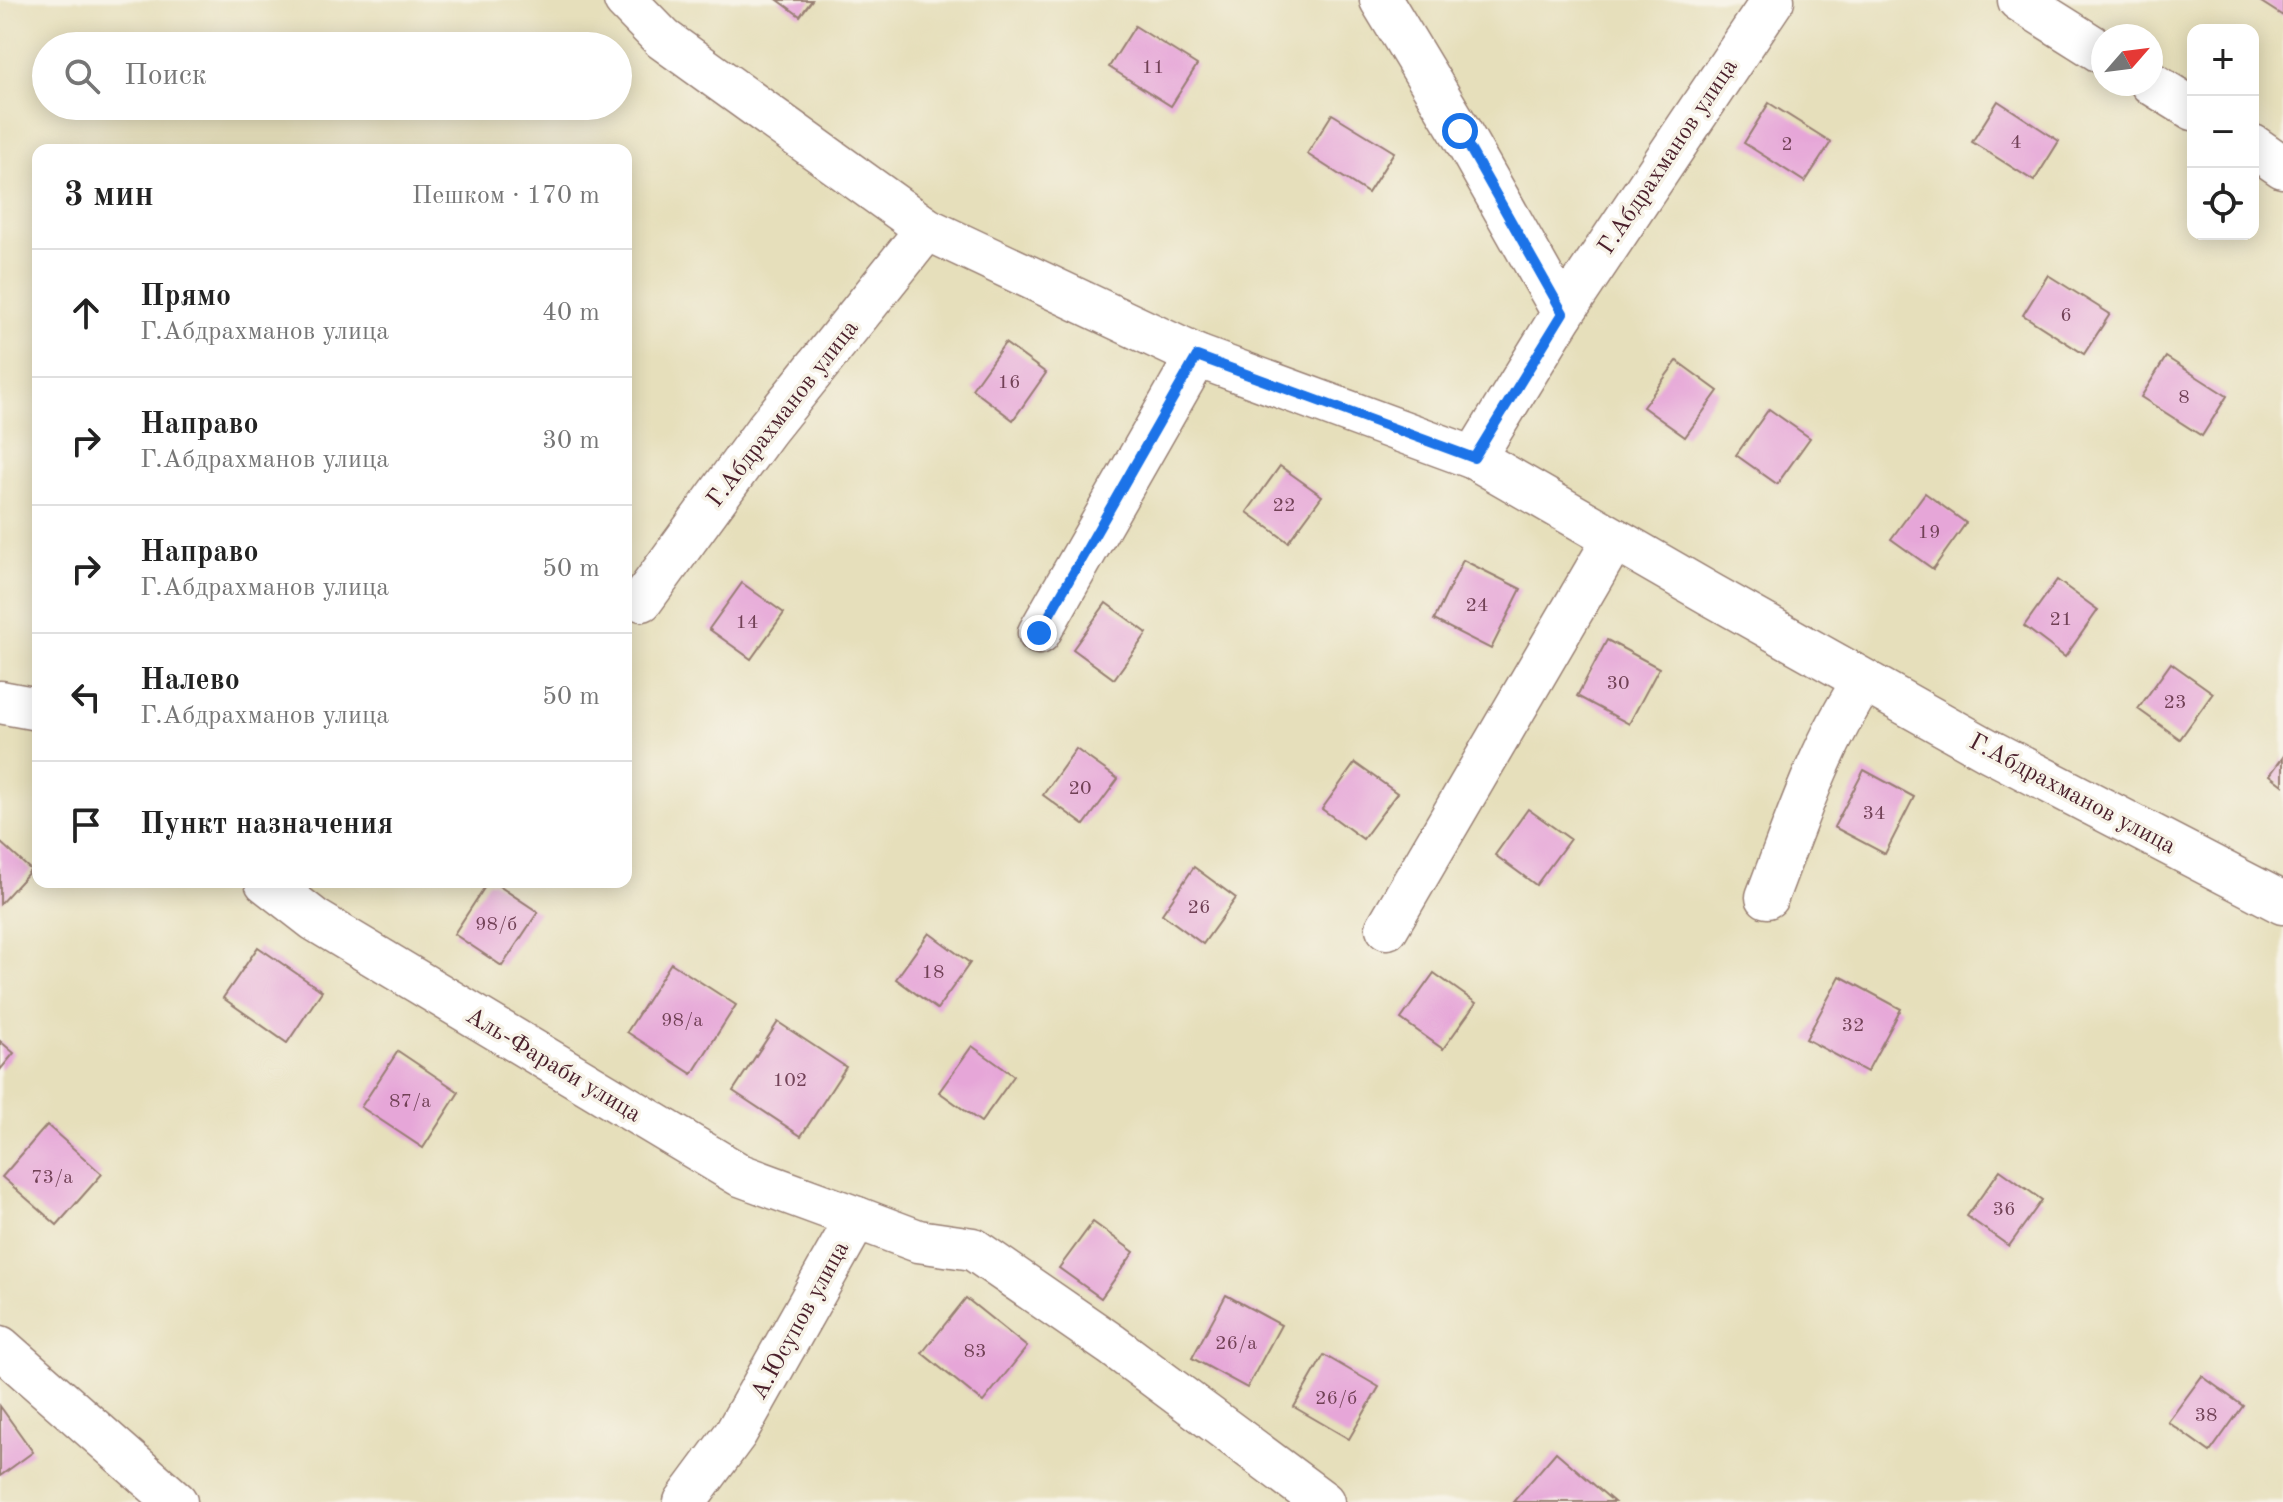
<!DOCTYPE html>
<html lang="ru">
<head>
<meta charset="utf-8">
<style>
  body { margin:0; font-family:"Old Standard TT",serif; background:#f2f2f2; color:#222 }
  .controls { position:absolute; right:24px; top:24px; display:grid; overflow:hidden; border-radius:16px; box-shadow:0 4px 20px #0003 }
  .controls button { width:72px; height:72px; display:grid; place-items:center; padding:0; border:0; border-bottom:2px solid #e0e0e0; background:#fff; color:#222; font:40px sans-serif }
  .compass { position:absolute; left:2091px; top:24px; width:72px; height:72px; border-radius:50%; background:#fff; box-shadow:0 4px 20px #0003; rotate:62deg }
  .stop { position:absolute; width:24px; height:24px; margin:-18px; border:6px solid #1a73e8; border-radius:50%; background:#fff }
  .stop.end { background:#1a73e8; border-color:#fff; box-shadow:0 2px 8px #0008 }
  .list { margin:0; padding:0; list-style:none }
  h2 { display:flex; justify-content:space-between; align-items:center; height:104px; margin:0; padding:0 32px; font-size:34px }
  h2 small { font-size:26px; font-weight:400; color:#767676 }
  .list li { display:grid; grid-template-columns:52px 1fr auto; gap:24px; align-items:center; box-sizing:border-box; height:128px; padding:0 32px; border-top:2px solid #e0e0e0 }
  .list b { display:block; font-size:30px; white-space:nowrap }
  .list p { margin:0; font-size:26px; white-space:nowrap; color:#767676 }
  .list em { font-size:26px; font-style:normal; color:#767676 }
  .icon { flex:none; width:44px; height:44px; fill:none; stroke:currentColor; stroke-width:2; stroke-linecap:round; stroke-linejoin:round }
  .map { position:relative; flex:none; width:2283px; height:1502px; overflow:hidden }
  .search { position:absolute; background:#fff; box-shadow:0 4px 20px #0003; left:32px; top:32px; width:600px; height:88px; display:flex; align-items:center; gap:20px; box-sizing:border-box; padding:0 28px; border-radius:44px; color:#767676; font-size:30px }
  .panel { position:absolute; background:#fff; box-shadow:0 4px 20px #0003; left:32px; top:144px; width:600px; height:744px; border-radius:16px }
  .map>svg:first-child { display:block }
  .building { fill:#e6a6d8 }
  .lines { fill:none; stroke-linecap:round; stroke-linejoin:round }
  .minor-casing { stroke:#987f73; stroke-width:45 }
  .minor { stroke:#fff; stroke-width:42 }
  .route { stroke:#1a73e8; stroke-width:10 }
  .labels { text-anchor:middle; stroke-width:7; stroke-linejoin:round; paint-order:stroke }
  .number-label { font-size:20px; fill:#714156 }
  .street-label { font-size:24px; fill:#4a1f2b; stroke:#f7f3e8 }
</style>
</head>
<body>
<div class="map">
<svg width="2283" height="1502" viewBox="0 0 2283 1502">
  <rect width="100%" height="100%" fill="#f7f3e8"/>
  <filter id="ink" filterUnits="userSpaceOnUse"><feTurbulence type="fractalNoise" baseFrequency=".0125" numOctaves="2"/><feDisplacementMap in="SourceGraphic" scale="16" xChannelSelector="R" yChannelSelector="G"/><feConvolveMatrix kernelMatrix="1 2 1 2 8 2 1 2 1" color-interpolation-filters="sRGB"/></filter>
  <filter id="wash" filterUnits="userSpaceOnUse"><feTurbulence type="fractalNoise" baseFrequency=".006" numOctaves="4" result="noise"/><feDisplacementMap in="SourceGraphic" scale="32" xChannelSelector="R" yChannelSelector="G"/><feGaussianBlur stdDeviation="1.8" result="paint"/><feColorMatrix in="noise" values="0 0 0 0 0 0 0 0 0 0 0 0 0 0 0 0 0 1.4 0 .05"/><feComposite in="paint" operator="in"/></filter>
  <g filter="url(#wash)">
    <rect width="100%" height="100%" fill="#e6dfbb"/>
    <g id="blocks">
      <g class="building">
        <path d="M778 0H812L800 16Z"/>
        <path d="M2258 0H2283V16Z"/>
        <path d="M1135 26 1197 65 1171 106 1109 67Z"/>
        <path d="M348 34 366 46H339Z"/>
        <path d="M1998 101 2059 141 2034 181 1972 142Z"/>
        <path d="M1769 103 1831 142 1805 182 1744 143Z"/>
        <path d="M1332 114 1394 152 1368 193 1307 154Z"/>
        <path d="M2048 275 2110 314 2084 354 2023 315Z"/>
        <path d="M1005 343 1046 373 1013 420 972 389Z"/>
        <path d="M2166 357 2227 396 2202 436 2141 397Z"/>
        <path d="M1677 361 1718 391 1685 437 1643 407Z"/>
        <path d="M1769 409 1810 438 1777 484 1736 455Z"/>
        <path d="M1280 466 1322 496 1288 542 1247 512Z"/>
        <path d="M1925 493 1966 523 1933 569 1891 539Z"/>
        <path d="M1463 560 1521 589 1491 649 1434 620Z"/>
        <path d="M2057 580 2098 610 2065 657 2024 626Z"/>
        <path d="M742 583 784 613 751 659 709 629Z"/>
        <path d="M1106 603 1147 633 1114 679 1073 649Z"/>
        <path d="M1607 640 1659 668 1629 724 1577 696Z"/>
        <path d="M2171 663 2213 693 2180 739 2138 709Z"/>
        <path d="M1076 749 1118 779 1084 825 1043 795Z"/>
        <path d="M2283 757V785L2270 775Z"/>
        <path d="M1355 763 1397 793 1363 839 1322 809Z"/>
        <path d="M1864 770 1914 797 1885 854 1834 827Z"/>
        <path d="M1528 809 1570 839 1536 885 1495 855Z"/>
        <path d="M0 842 31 870 0 904Z"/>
        <path d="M1194 867 1236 898 1203 944 1162 914Z"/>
        <path d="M488 882H493L538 912 502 966 454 934Z"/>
        <path d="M929 933 970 963 937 1009 896 979Z"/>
        <path d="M258 947 322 991 287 1043 223 998Z"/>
        <path d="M671 963 736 1005 692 1074 627 1032Z"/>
        <path d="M1434 973 1476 1003 1443 1049 1401 1019Z"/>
        <path d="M1840 976 1901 1009 1867 1072 1806 1039Z"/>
        <path d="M778 1022 846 1067 801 1136 733 1091Z"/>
        <path d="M0 1041 14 1053 0 1070Z"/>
        <path d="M972 1046 1014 1076 981 1122 939 1092Z"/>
        <path d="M398 1051 459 1092 423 1148 361 1107Z"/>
        <path d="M47 1125 102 1174 57 1225 2 1177Z"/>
        <path d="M2000 1170 2042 1200 2009 1246 1967 1216Z"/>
        <path d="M1093 1222 1134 1252 1101 1298 1059 1268Z"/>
        <path d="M1226 1295 1281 1325 1247 1388 1192 1358Z"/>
        <path d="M966 1298 1027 1347 983 1402 922 1353Z"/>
        <path d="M1324 1355 1379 1387 1349 1439 1294 1407Z"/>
        <path d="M2202 1376 2243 1406 2210 1452 2168 1422Z"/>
        <path d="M0 1406 33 1452 0 1476Z"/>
        <path d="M1556 1452 1614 1502H1513Z"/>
      </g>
    </g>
  </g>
  <g filter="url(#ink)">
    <use href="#blocks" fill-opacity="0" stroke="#987f73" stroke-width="2"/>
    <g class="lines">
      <g class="minor-casing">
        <g id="minor">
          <path d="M625 0 663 39 927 229 1197 356 1474 458 1710 594 1988 750 2283 903"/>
          <path d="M1381 0 1460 131 1563 313 1474 458"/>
          <path d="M2019 0 2103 53"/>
          <path d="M2151 83 2193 109"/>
          <path d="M2253 146 2283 167"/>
          <path d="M1563 313 1773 0"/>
          <path d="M642 600 766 430 927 229"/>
          <path d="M1039 633 1197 356"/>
          <path d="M0 702 38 709"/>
          <path d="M266 882 315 920 740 1175 857 1218"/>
          <path d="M1767 897C1795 824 1820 746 1864 681"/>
          <path d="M1387 928 1614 539"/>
          <path d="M0 1347 176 1502"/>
          <path d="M685 1502 736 1433 857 1218 918 1241 973 1249 1112 1345 1323 1502"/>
        </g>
      </g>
      <use href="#minor" class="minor"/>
    </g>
  </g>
  <g class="lines" filter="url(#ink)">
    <path class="route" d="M1039 633 1197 356 1474 458 1563 313 1460 131"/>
  </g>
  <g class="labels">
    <g class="number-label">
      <text x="1153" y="73">11</text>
      <text x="2016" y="148">4</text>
      <text x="1787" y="150">2</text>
      <text x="2066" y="321">6</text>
      <text x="1009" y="388">16</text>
      <text x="2184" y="403">8</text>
      <text x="1284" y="511">22</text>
      <text x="1929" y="538">19</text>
      <text x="1477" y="611">24</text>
      <text x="2061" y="625">21</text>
      <text x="747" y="628">14</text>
      <text x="1618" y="689">30</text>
      <text x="2175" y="708">23</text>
      <text x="1080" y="794">20</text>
      <text x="1874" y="819">34</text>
      <text x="1199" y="913">26</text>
      <text x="496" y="930">98/б</text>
      <text x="933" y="978">18</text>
      <text x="682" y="1026">98/a</text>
      <text x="1853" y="1031">32</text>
      <text x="790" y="1086">102</text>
      <text x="410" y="1107">87/а</text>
      <text x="52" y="1183">73/а</text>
      <text x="2004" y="1215">36</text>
      <text x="1236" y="1349">26/a</text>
      <text x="975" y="1357">83</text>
      <text x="1336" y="1404">26/б</text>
      <text x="2206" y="1421">38</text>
    </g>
    <g class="street-label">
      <text transform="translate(1667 156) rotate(-56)" y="8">Г.Абдрахманов улица</text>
      <text transform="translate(782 413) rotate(-52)" y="8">Г.Абдрахманов улица</text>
      <text transform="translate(2073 793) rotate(28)" y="8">Г.Абдрахманов улица</text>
      <text transform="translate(554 1064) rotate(31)" y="8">Аль-Фараби улица</text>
      <text transform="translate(799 1320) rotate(-61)" y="8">А.Юсупов улица</text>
    </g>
  </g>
</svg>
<div class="controls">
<button>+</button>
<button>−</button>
<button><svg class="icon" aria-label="locate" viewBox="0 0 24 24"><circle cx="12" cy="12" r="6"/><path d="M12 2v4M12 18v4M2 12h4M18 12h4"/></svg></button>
</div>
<svg class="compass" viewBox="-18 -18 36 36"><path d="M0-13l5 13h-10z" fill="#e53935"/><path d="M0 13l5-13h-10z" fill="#767676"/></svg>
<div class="stop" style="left:1460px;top:131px"></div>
<div class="stop end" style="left:1039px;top:633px"></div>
<div class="search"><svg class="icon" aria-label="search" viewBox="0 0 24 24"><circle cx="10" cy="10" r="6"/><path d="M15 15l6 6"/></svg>Поиск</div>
<section class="panel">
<h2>3 мин<small>Пешком · 170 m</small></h2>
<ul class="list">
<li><svg class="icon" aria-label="ahead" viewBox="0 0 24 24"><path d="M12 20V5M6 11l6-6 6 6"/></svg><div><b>Прямо</b><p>Г.Абдрахманов улица</p></div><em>40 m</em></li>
<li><svg class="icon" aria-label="right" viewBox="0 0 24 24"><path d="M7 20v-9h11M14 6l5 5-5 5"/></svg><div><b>Направо</b><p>Г.Абдрахманов улица</p></div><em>30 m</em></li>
<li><svg class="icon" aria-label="right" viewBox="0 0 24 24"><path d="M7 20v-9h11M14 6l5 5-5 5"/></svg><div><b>Направо</b><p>Г.Абдрахманов улица</p></div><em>50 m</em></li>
<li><svg class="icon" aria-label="left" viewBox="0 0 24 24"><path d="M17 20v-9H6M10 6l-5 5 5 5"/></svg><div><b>Налево</b><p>Г.Абдрахманов улица</p></div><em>50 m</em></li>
<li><svg class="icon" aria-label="arrive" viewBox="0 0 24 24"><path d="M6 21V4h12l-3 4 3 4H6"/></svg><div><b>Пункт назначения</b></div></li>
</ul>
</section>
</div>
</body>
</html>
